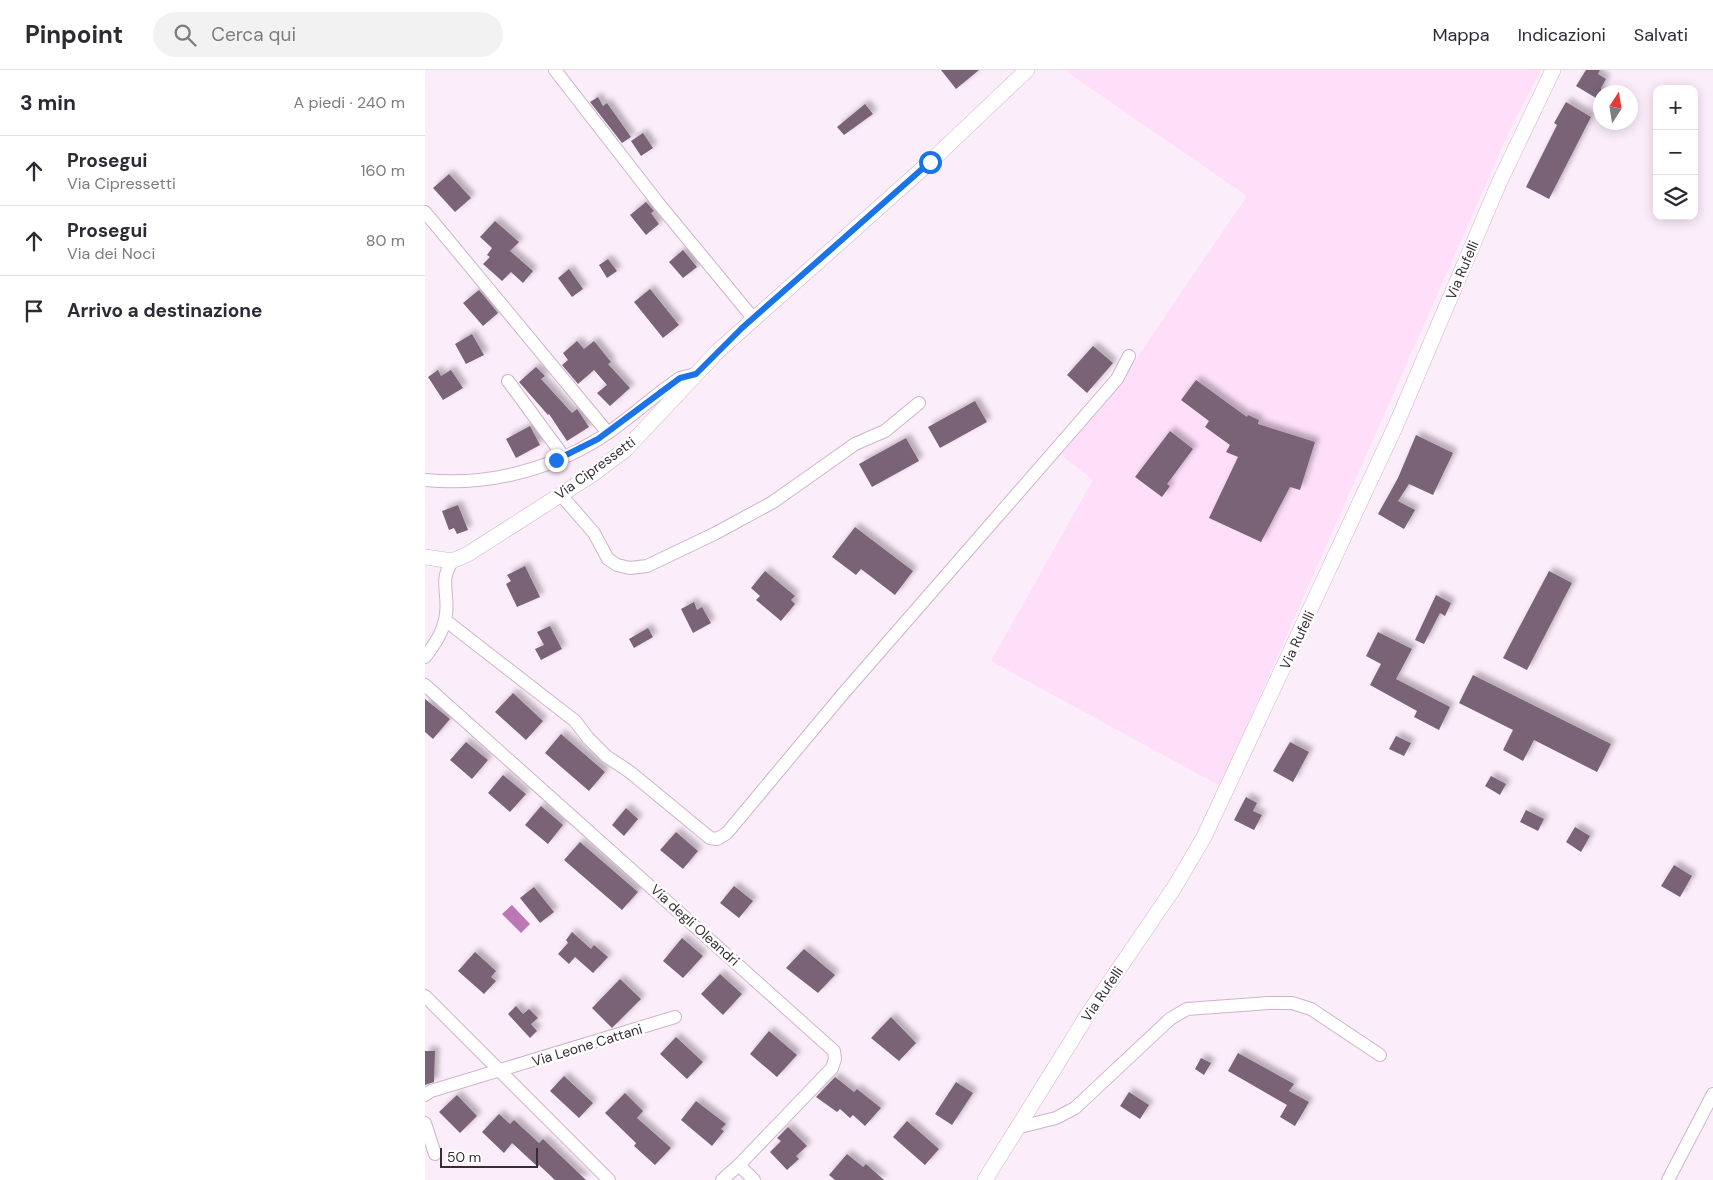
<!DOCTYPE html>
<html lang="it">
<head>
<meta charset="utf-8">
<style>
  body { margin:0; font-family:"DM Sans",sans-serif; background:#f2f2f3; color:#2b2b33 }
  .controls { position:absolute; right:15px; top:15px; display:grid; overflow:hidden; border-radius:10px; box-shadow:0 2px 12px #0003 }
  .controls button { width:45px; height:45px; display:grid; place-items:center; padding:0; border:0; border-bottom:1px solid #e1e1e2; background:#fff; color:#2b2b33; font:25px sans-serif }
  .compass { position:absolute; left:1168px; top:15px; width:45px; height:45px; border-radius:50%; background:#fff; box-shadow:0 2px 12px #0003; rotate:12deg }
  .scale { position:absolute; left:15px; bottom:12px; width:98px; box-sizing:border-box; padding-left:5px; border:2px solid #362d35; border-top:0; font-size:14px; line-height:18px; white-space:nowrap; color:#362d35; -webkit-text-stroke:4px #fff; paint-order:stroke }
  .stop { position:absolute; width:15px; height:15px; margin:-11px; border:4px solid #1a73e8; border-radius:50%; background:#fff }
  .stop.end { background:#1a73e8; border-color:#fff; box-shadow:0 1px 5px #0008 }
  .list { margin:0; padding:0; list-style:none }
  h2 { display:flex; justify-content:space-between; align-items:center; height:65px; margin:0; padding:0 20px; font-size:21px }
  h2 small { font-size:16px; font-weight:400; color:#7c7c81 }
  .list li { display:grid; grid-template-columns:32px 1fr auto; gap:15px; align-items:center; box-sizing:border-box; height:70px; padding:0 20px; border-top:1px solid #e1e1e2 }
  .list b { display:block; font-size:19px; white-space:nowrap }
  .list p { margin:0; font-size:16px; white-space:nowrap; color:#7c7c81 }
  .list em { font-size:16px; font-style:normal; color:#7c7c81 }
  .icon { flex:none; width:28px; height:28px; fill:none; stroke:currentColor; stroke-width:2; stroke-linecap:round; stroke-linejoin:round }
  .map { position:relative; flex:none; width:1288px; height:1110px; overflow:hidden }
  header { display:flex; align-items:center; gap:30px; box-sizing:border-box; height:70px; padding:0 25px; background:#fff; border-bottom:1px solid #e1e1e2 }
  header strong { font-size:24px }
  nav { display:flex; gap:28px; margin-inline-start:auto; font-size:18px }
  .search { width:350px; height:45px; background:#f2f2f3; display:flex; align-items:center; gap:12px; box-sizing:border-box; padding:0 18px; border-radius:28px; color:#7c7c81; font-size:19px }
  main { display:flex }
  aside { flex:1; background:#fff }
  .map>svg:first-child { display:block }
  .built { fill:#fedef9 }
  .water { fill:#bc78b4 }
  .building { fill:#7a6477; filter:url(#shadow) }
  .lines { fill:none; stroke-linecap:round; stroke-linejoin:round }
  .minor-casing { stroke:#cdb4c9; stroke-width:14 }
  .tertiary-casing { stroke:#cdb4c9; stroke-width:16 }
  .minor { stroke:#fff; stroke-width:12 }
  .tertiary { stroke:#fff; stroke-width:15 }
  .route { stroke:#1a73e8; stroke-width:6 }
  .labels { text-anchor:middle; stroke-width:5; stroke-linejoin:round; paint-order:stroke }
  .street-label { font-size:14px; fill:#362d35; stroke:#fff }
</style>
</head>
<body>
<header>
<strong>Pinpoint</strong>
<div class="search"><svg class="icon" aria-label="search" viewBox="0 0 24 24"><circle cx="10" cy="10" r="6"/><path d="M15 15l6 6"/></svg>Cerca qui</div>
<nav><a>Mappa</a><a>Indicazioni</a><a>Salvati</a></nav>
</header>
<main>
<aside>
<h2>3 min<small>A piedi · 240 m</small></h2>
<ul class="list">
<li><svg class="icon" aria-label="ahead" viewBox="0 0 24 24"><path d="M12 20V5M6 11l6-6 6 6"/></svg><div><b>Prosegui</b><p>Via Cipressetti</p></div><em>160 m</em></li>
<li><svg class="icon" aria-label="ahead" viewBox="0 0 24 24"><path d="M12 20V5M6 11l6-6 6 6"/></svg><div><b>Prosegui</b><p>Via dei Noci</p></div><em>80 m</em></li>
<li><svg class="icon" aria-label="arrive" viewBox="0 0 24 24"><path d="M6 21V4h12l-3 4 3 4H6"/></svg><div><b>Arrivo a destinazione</b></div></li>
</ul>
</aside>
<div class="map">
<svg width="1288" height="1110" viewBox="0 0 1288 1110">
  <defs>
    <filter id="shadow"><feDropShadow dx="4.5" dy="-4.5" stdDeviation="2.5" flood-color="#0004"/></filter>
  </defs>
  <rect width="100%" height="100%" fill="#fcedfa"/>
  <path class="built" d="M644 0H1116L1088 53 795 716 566 591 668 410 636 385 696 311 822 126 642 2Z"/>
  <path class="water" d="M87 835 105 854 96 863 77 844Z"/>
  <g class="building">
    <path d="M516 0H554L531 19Z"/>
    <path d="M1161 0H1175L1173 4 1181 9 1176 18V31L1151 16Z"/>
    <path d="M173 27 178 36 182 33 206 67 197 73 165 32Z"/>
    <path d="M1141 32 1166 47 1124 129 1101 117 1132 55 1129 53Z"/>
    <path d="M440 34 448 44 419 65 412 57Z"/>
    <path d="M218 63 228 78 216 86 206 71Z"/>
    <path d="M24 104 46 128 30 142 8 118Z"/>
    <path d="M221 132 229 141 226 143 234 154 221 165 205 145Z"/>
    <path d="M70 151 94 172 85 181 108 201 98 213 86 202 77 211 58 194 65 187 62 185 67 178 55 167Z"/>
    <path d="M258 180 272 197 258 208 244 192Z"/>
    <path d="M183 189 192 201 182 208 174 195Z"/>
    <path d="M144 199 158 219 147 227 133 208Z"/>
    <path d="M225 219 254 255 238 268 209 232Z"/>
    <path d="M54 220 73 243 58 256 38 233Z"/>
    <path d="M47 264 59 285 41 294 30 274Z"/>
    <path d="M152 271 159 279 169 271 186 292 183 294 205 318 185 336 172 323 182 315 169 300 153 314 137 295 143 290 138 283Z"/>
    <path d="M668 276 688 293 662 323 642 305Z"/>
    <path d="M111 297 120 306 116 309 147 343 152 339 164 357 142 371 124 344 123 345 94 312Z"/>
    <path d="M13 300 16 306 26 300 38 318 18 330 3 307Z"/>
    <path d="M771 310 822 347 823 345 834 350 833 354 890 372 875 420 865 417 836 472 784 448 813 387 801 382 805 375 780 357 784 351 756 330Z"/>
    <path d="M550 331 562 352 515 378 503 357Z"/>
    <path d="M105 356 115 375 91 388 81 369Z"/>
    <path d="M745 361 768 379 742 414 745 416 737 427 710 407Z"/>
    <path d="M991 365 1028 383 1008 425 984 414 973 431 990 440 979 459 953 444 973 408Z"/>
    <path d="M481 368 494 391 447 417 434 394Z"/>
    <path d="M33 435 43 460 32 464 29 458 24 460 17 441Z"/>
    <path d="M430 457 488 501 470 525 436 499 431 505 407 487Z"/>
    <path d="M100 496 115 527 92 537 81 514 86 511 82 505Z"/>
    <path d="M340 501 370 526 366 530 370 534 356 551 331 530 335 526 326 518Z"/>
    <path d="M1124 501 1147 513 1102 600 1078 588Z"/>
    <path d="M1011 525 1026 533 1020 546 1015 543 999 574 990 570Z"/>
    <path d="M269 532 272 540 277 537 286 553 268 563 256 539Z"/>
    <path d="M125 556 137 579 116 590 110 579 119 575 112 562Z"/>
    <path d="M223 558 228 567 209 578 204 569Z"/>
    <path d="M953 562 987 579 971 609 1025 637 1014 660 989 647 992 641 945 615 956 594 941 586Z"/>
    <path d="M1048 605 1186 674 1172 702 1109 670 1098 691 1078 680 1088 660 1034 633Z"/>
    <path d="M88 623 118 651 101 670 70 642Z"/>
    <path d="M0 629 25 649 8 669 0 662Z"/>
    <path d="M136 664 180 702 164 721 120 683Z"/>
    <path d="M971 666 986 673 979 686 964 679Z"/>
    <path d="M41 672 63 690 47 709 25 690Z"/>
    <path d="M865 672 884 682 868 712 848 701Z"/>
    <path d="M78 705 101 724 85 742 63 723Z"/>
    <path d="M1066 706 1081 714 1075 725 1060 716Z"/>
    <path d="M821 727 832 733 828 741 837 745 829 760 809 750Z"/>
    <path d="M116 736 138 755 123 774 100 755Z"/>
    <path d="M201 738 213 749 199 766 187 755Z"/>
    <path d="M1101 740 1119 749 1113 761 1095 752Z"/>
    <path d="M1150 757 1165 766 1156 782 1141 772Z"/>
    <path d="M251 762 273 781 258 799 235 780Z"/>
    <path d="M155 772 213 822 197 840 139 790Z"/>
    <path d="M1249 795 1267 806 1255 827 1236 816Z"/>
    <path d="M309 816 328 831 314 848 295 833Z"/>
    <path d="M109 817 129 842 115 853 95 828Z"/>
    <path d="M147 862 166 879 169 875 183 887 168 903 150 887 144 894 133 884 143 873 141 870Z"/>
    <path d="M257 868 278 886 258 908 238 891Z"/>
    <path d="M379 879 410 905 393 923 361 898Z"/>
    <path d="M50 882 71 901 66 907 71 911 59 924 33 901Z"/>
    <path d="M295 904 317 924 298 945 276 924Z"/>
    <path d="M195 909 216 929 187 958 167 938Z"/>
    <path d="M91 936 98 944 104 939 113 948 106 954 112 961 105 968 83 944Z"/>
    <path d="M466 947 491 973 474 991 446 968Z"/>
    <path d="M344 961 372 985 352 1007 325 984Z"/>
    <path d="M251 967 278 992 262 1009 235 984Z"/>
    <path d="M0 981H10L9 1012 0 1015Z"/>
    <path d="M813 983 869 1014 864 1021 884 1032 870 1056 855 1047 862 1035 803 1001Z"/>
    <path d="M776 988 786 993 779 1005 770 999Z"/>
    <path d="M139 1006 168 1033 154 1048 125 1021Z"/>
    <path d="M410 1007 429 1022 432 1019 456 1038 440 1056 428 1045 425 1048 415 1039 412 1042 391 1027Z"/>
    <path d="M531 1012 548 1023 527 1055 510 1044Z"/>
    <path d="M704 1022 724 1035 715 1049 695 1036Z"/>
    <path d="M200 1023 218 1041 212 1048 246 1078 230 1095 209 1076 211 1073 180 1043Z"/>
    <path d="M32 1025 52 1046 35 1063 14 1042Z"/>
    <path d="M271 1031 301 1054 296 1059 299 1061 287 1076 256 1050Z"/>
    <path d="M74 1044 85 1054 89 1050 114 1073 118 1069 161 1110H130L114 1095 113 1097 87 1073 79 1083 57 1062Z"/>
    <path d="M482 1051 514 1079 500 1095 468 1067Z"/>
    <path d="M363 1057 382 1076 371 1086 374 1089 362 1100 345 1082 356 1071 352 1068Z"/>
    <path d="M422 1084 438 1097 441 1094 459 1110H410L404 1105Z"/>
  </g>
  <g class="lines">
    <g class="minor-casing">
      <g id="minor">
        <path d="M130 0 234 134 328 248"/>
        <path d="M0 142 183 363"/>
        <path d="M83 311 139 387"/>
        <path d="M0 410C60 416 121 401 172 370 202 352 226 327 255 308L271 304"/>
        <path d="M136 425 169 463 183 489 192 495 205 498 222 496 291 463 348 432 430 374 460 361 494 333"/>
        <path d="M20 550 150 651 163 668 181 686 205 702 285 768 292 769 302 763 417 625 692 309 704 286"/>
        <path d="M0 587C10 574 19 561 21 544 24 522 14 512 27 491"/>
        <path d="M0 615 409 981 410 989 407 998 314 1095 329 1110"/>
        <path d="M0 926 184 1110"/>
        <path d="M0 1025 6 1021 250 947"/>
        <path d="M0 1053 10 1084"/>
        <path d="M591 1058 631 1048 650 1038 745 949 762 939 844 933H867L886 939 955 985"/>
        <path d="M297 1110 314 1095"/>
        <path d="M1243 1110 1288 1024"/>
      </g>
    </g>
    <g class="tertiary-casing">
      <g id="tertiary">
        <path d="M0 487 27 491 43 484 168 404 200 380 293 281 505 92 602 0"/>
        <path d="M560 1110 665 941 749 818 779 767 971 355 1074 113 1128 0"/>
      </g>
    </g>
    <use href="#minor" class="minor"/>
    <use href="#tertiary" class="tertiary"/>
  </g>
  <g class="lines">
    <path class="route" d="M131 390 173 369 255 308 271 304 317 258 505 92"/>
  </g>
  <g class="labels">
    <g class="street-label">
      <text transform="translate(1037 200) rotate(-67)" y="5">Via Rufelli</text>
      <text transform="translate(170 398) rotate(-36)" y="5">Via Cipressetti</text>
      <text transform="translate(872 570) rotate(-65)" y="5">Via Rufelli</text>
      <text transform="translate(270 855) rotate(42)" y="5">Via degli Oleandri</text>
      <text transform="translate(677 924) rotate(-56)" y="5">Via Rufelli</text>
      <text transform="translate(162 975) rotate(-17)" y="5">Via Leone Cattani</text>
    </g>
  </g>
</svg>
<div class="controls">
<button>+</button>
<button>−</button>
<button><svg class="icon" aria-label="layers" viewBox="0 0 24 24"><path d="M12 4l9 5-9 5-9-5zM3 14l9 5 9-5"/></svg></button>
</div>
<svg class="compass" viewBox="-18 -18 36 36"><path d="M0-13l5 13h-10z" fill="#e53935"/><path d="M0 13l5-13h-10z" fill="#7c7c81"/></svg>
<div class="scale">50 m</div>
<div class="stop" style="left:505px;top:92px"></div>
<div class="stop end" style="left:131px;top:390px"></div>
</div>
</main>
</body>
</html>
